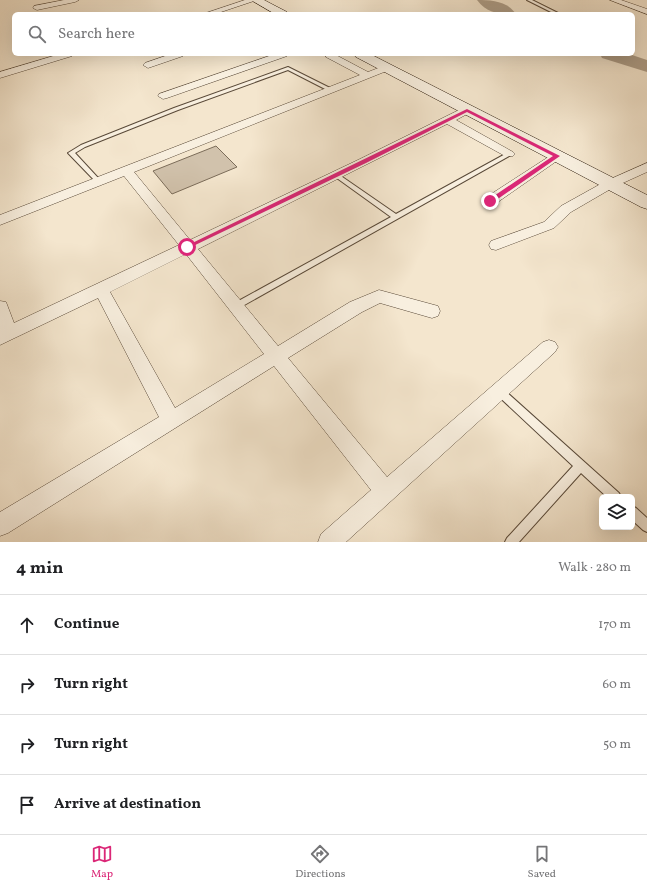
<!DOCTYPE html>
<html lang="en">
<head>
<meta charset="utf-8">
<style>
  body { margin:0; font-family:Vollkorn,serif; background:#f2f2f2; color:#202124 }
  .controls { position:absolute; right:12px; bottom:12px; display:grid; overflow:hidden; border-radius:6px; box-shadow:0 4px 16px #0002 }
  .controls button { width:36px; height:36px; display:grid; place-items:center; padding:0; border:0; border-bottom:1px solid #e0e0e0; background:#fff; color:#202124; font:20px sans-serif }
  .stop { position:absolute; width:12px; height:12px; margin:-9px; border:3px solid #db2777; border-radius:50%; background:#fff }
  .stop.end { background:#db2777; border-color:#fff; box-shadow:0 1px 4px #0008 }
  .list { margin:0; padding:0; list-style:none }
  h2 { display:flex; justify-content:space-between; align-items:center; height:52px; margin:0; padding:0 16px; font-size:17px }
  h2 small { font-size:13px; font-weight:400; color:#757577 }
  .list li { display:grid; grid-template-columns:26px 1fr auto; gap:12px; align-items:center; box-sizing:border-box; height:60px; padding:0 16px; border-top:1px solid #e0e0e0 }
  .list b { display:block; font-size:15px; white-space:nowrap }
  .list em { font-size:13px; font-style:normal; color:#757577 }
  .icon { flex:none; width:22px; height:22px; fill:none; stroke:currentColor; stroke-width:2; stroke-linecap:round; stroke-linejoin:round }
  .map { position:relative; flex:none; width:647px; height:542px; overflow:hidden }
  .search { position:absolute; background:#fff; box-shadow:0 4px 16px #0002; left:12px; right:12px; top:12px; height:44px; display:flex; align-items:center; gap:10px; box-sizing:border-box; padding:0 14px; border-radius:6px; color:#757577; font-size:15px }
  .sheet { height:292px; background:#fff }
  nav { display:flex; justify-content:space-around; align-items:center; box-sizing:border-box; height:56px; border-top:1px solid #e0e0e0; background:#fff; font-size:11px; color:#757577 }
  nav a { display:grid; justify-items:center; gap:2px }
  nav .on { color:#db2777 }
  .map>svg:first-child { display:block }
  .green { fill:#d1c2ac; stroke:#7b6c59 }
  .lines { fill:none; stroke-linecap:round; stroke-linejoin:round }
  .river { fill:#ae9f8a; fill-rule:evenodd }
  .service-casing { stroke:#594938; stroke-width:2 }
  .minor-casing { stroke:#594938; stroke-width:1 }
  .secondary-casing { stroke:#251506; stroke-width:1 }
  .service { fill:#f8efdf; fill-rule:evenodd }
  .minor { fill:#f8efdf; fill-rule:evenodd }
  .secondary { fill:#f8efdf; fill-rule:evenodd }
  .route { fill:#db2777 }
</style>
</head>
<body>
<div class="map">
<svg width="647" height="542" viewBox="0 0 647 542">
  <rect width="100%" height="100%" fill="#f4e6ce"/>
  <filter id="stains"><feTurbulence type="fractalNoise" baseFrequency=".005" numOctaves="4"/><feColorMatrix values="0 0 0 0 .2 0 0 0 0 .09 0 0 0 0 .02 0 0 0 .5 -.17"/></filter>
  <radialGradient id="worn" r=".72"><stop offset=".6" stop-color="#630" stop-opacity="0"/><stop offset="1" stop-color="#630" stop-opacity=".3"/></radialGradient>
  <path class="green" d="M216 146 237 167 172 194 153 171Z"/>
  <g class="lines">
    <g class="river">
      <path d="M477 0C492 0 507 1 516 14 501 14 487 14 477 0Z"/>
      <path d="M600 54H629L647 60V72L602 58Z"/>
    </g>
    <g class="service-casing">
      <g id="service">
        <path d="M527 0H532L560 14H555Z"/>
        <path d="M288 67 334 90 329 91 288 70 178 110 85 147 75 153 100 180V182H96L68 153 81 145 174 108Z"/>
        <path d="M509 152 512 154 511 155 239 308 236 309 233 308 232 306 233 304 391 217 334 176V174H338L396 214Z"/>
        <path d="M499 386 502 388 619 493 621 497H607L581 473 519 542H505L507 538 573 466 496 394 494 391 496 388Z"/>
        <path d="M632 506 636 508 647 518V532L643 530 632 520Z"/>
      </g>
    </g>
    <g class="minor-casing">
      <g id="minor">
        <path d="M64 0H79L75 2 37 10 33 8 34 6Z"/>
        <path d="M245 0H257L215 14H203Z"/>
        <path d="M610 0H621L647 9V14Z"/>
        <path d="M60 54H73L72 56 0 78V72Z"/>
        <path d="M171 54H184L183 56 151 67 148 68 143 65 145 63Z"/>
        <path d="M275 54H288L287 56 167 98 163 99 158 96 159 94Z"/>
        <path d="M325 54H334L368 72 386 65 391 68 389 70 134 172 190 240 360 159 463 108H471L472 110 471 112 456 120 513 152 515 154 513 156H505L447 124 198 249 278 346 350 302 379 290 438 306 440 311 438 316 432 318 380 303 362 312 288 358 387 477 543 342 549 340 555 342 558 347 555 352 346 542H318L321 534 371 490 274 366 8 533 0 536V512L159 417 98 298 0 345V301L6 302 14 323 179 245 124 176 0 225V215L360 75 326 57ZM186 254 264 354 175 408 110 292Z"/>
        <path d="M557 152 561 154 563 156 561 158 495 204 490 205 485 204 483 201 485 198 553 154Z"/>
        <path d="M647 163V172L614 187 571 212 554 228 496 250 491 249 489 245 491 241 544 222 561 206 606 181Z"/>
      </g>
    </g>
    <g class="secondary-casing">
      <g id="secondary">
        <path d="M251 0H264L287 12 288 14H275Z"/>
        <path d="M354 54H370L647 195V209L641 207 356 57Z"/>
      </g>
    </g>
    <use href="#service" class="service"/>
    <use href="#minor" class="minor"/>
    <use href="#secondary" class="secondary"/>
  </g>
  <path class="route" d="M467 109 560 156 492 203H488V200L553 156 467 112 366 163 189 248 187 249 184 247Z"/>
  <rect width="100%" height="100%" filter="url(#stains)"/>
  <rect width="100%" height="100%" fill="url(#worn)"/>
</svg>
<div class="controls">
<button><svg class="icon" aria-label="layers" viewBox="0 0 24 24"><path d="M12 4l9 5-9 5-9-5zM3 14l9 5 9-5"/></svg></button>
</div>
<div class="stop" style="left:187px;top:247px"></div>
<div class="stop end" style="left:490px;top:201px"></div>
<div class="search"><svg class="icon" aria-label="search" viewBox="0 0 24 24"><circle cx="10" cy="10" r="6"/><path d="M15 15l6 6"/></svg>Search here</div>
</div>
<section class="sheet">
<h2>4 min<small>Walk · 280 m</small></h2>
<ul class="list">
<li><svg class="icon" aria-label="ahead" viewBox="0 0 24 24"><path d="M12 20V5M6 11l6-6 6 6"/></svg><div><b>Continue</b></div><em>170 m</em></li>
<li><svg class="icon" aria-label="right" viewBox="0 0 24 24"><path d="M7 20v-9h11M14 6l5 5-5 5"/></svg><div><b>Turn right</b></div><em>60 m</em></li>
<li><svg class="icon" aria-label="right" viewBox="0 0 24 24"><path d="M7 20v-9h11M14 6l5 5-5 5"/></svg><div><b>Turn right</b></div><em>50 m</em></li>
<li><svg class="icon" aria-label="arrive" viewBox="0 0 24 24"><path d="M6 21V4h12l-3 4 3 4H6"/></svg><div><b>Arrive at destination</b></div></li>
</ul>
</section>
<nav>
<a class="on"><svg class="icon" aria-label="map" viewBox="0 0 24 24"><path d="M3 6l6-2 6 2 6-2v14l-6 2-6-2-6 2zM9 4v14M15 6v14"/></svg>Map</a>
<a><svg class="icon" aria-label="directions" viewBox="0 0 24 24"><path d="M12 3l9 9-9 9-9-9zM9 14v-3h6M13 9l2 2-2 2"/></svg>Directions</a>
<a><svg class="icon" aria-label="saved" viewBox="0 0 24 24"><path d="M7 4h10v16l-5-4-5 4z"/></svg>Saved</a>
</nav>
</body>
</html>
